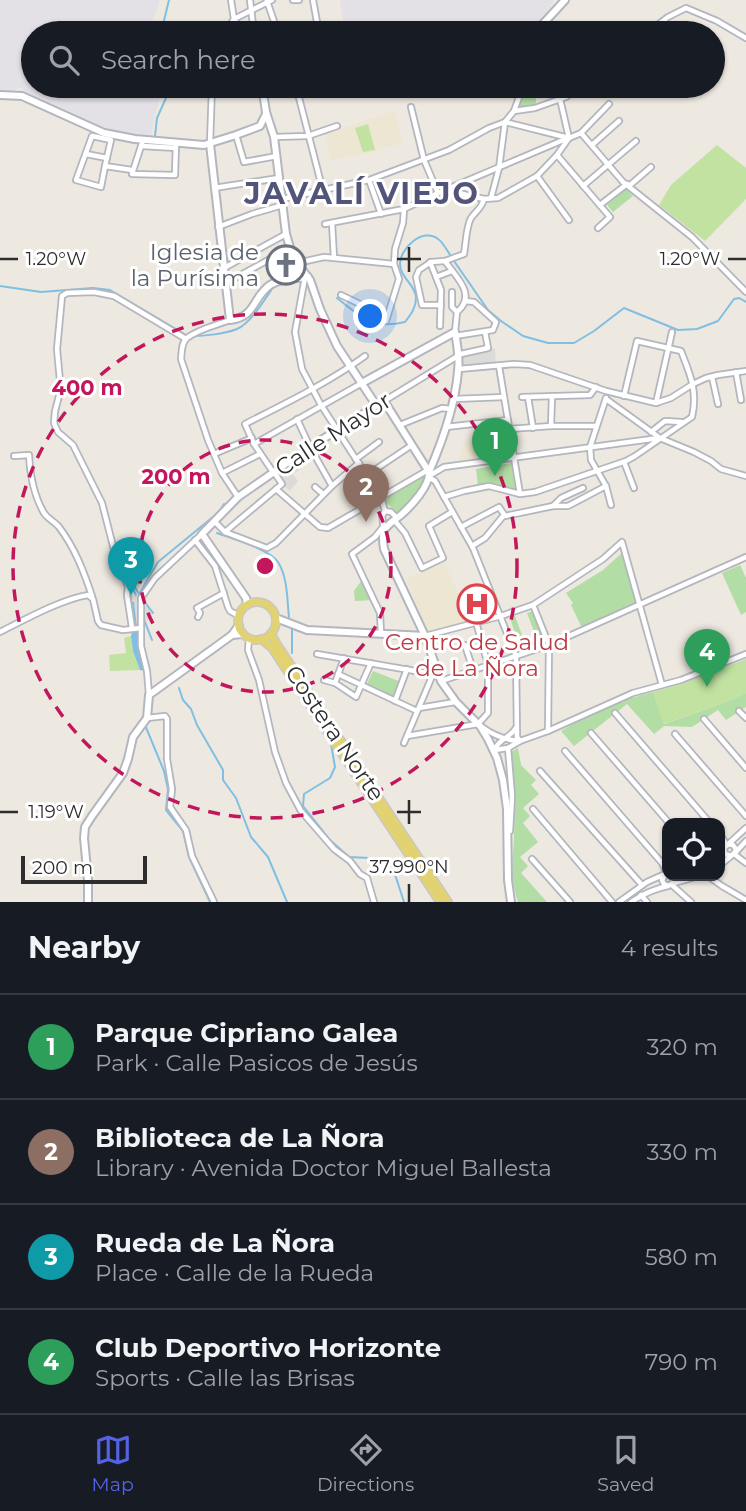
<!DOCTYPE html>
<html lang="en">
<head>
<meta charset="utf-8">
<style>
  body { margin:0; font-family:Montserrat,sans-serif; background:#242831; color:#f1f3f6 }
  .controls { position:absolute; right:21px; bottom:21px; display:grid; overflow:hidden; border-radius:14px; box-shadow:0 2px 5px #0004 }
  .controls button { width:63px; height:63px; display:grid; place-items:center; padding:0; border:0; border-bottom:2px solid #363941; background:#171b24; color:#f1f3f6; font:35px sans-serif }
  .scale { position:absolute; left:21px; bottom:18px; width:126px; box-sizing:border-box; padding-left:7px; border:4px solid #2d2d2d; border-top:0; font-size:19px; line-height:24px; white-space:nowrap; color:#2d2d2d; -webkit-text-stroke:5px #fff; paint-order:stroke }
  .you { position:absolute; left:371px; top:317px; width:24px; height:24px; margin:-18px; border:5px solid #fff; border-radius:50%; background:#1a73e8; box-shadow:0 0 0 10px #1a73e833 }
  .badge { display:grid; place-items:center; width:46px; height:46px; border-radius:50%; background:#5462e6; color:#fff; font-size:23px; font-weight:700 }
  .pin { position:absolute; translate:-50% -58px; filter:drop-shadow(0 2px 4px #0008) }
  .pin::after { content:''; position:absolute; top:37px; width:24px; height:21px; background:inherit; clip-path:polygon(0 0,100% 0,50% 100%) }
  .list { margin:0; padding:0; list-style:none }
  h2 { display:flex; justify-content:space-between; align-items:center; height:91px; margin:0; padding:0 28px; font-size:30px }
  h2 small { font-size:23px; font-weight:400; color:#9ea1a6 }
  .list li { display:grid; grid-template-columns:46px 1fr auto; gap:21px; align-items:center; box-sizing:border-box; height:105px; padding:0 28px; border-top:2px solid #363941 }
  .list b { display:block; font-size:26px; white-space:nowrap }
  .list p { margin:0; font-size:23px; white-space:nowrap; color:#9ea1a6 }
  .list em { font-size:23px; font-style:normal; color:#9ea1a6 }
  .icon { flex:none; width:38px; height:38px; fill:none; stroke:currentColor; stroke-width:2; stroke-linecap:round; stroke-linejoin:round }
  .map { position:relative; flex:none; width:746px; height:902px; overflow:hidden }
  .search { position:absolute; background:#171b24; box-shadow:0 2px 5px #0004; left:21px; right:21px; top:21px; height:77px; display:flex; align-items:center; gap:18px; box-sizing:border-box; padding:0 24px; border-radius:38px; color:#9ea1a6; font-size:26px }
  .sheet { height:511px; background:#171b24 }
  nav { display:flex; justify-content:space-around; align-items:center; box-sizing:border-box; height:98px; border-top:2px solid #363941; background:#171b24; font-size:19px; color:#9ea1a6 }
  nav a { display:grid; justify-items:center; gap:4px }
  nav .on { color:#5462e6 }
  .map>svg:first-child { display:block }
  .industrial { fill:#e3e0e6 }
  .education { fill:#ece6d3 }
  .green { fill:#b2dda4 }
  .pitch { fill:#c1e2a1 }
  .plaza { fill:#dddbd7 }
  .water { fill:#80bfe2 }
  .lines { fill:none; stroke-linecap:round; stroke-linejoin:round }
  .stream { stroke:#80bfe2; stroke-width:2 }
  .street-casing { stroke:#b4b6bf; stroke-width:8 }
  .secondary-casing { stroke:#b4b6bf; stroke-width:10 }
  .primary-casing { stroke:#c8c8c8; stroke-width:10 }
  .street { stroke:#fff; stroke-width:4.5 }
  .secondary { stroke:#fff; stroke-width:6 }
  .primary { stroke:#e2d271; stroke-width:7 }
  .ticks { fill:none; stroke:#2d2d2d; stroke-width:2.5 }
  .ring { fill:none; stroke:#c2185b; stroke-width:3.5; stroke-dasharray:12 9 }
  .labels { text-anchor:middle; stroke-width:6; stroke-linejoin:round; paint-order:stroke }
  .worship-label { font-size:23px; fill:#5b616d; stroke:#fff; text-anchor:end }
  .street-label { font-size:23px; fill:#2d2d2d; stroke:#fff }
  .health-label { font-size:23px; fill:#be3a42; stroke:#fff }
  .district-label { font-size:30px; font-weight:bold; letter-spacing:2px; fill:#525579; stroke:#fff }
  .ticks-label { font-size:18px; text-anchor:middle; fill:#2d2d2d; stroke:#fff; stroke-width:6; stroke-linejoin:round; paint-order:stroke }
  .centre { fill:#c2185b; stroke:#fff; stroke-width:3.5 }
  .ring-label { font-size:21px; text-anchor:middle; font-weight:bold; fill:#c2185b; stroke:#fff; stroke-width:6; stroke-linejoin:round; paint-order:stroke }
</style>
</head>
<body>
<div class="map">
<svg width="746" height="902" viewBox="0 0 746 902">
  <rect width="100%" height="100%" fill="#ede9e1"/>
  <g class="industrial">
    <path d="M0 0H160L148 33H33V86H159L160 97 155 115 151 137 130 136 101 128 24 93 23 89 19 88 12 92H0Z"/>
    <path d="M340 0H554L547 14 536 24 521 33H345Z"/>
  </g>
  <g class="education">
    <path d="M395 111 402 144 385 147 371 153 331 160 325 134Z"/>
    <path d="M499 434 502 457 457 463 466 439Z"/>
    <path d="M444 562 470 620 428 631 406 579Z"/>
  </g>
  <g class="green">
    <path d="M526 86H539L540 94H536V105L521 108 519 106Z"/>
    <path d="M626 189 633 196 613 212 607 205Z"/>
    <path d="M511 463 516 490 492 483 478 486 476 469Z"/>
    <path d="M425 475 426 482 409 505 397 514 384 500Z"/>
    <path d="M622 553 636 603 582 628 571 605 573 603 566 593 603 570Z"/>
    <path d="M740 565 746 578V612L741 615 722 573Z"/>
    <path d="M362 580 374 600 355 601 354 591Z"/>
    <path d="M534 611 545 640 538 642 527 613Z"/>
    <path d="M515 616 526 646 520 648 510 618Z"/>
    <path d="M373 671 401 682 394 698 367 684Z"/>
    <path d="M653 692 664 724 718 705 746 693V707L726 720 718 710 692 727 664 726 654 734 627 704 574 746 561 731C591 713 619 700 653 692Z"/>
    <path d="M518 748 521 765 536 780 531 785 539 794 523 808 530 816 523 823 538 842 520 857 528 866 521 873 547 902H518C510 878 513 861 514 836 515 808 514 780 511 752Z"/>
  </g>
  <g class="pitch">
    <path d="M368 124 375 150 363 152 355 128Z"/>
    <path d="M717 145 746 168V199L705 241 659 205 671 185Z"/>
    <path d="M131 636 133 651 140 670 110 671 109 655 126 653 124 638Z"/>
    <path d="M746 659V693L718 705 663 724 653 692 684 683Z"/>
  </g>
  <g class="plaza">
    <path d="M488 348 495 349 496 366 462 369 461 354Z"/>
    <path d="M294 458 302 468 293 474 298 481 290 491 282 484 274 472Z"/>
    <path d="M131 595 137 596 147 603 154 612 147 621 141 624H136L134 602H131Z"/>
  </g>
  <path class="water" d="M130 602H134L139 645 145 671 140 670 133 651 131 636 133 627Z"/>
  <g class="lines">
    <g class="stream">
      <path d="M161 33 169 0"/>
      <path d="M155 136 157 118 166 98 162 86"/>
      <path d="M454 261 488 310 501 321 523 336 548 343H574L594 331 624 308 678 330 697 329 718 321 734 299 739 298 746 302"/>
      <path d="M0 286 41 292 93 288 110 290 186 335"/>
      <path d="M337 298C361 317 372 330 405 322 411 314 416 308 416 298 416 285 400 278 400 264 400 248 423 227 438 239 443 242 447 251 451 256"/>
      <path d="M192 336C204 336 225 334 237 329 251 323 265 299 274 286"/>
      <path d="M217 533C233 539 269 549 278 562 288 578 287 600 289 617"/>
      <path d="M124 569 139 594"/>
      <path d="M128 579 136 595"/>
      <path d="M130 586 131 601"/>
      <path d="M139 594 158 562 219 512 224 504"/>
      <path d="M147 605 153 613"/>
      <path d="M145 622 152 640"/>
      <path d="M292 629V653"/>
      <path d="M179 688 183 700 191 709 197 725 223 770V780L236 798 251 837 268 857 287 902"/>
      <path d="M145 725 164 771 168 789 166 810 183 831 189 857 210 902"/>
      <path d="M331 744 335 767 330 778 304 794 303 806 330 840 349 857 390 859 404 902"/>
    </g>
    <g class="street-casing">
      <g id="street">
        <path d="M231 0 234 19 244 33"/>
        <path d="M250 0 254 33"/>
        <path d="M293 0H299"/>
        <path d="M313 0 319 33"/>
        <path d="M267 1 278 33"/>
        <path d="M546 22 552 33"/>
        <path d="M224 33 234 19 272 0"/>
        <path d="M647 33 668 17 686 8 717 21 746 38"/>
        <path d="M296 86 323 191"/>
        <path d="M566 86 570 94"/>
        <path d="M560 99 569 138"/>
        <path d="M411 107 424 160 438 193"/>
        <path d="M514 111 535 108 566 97 580 86"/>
        <path d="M581 133 623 182 692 237 746 292"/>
        <path d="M236 135 244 162 277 156"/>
        <path d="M274 137 308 136 337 126"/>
        <path d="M143 140 132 174 175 175 176 143"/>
        <path d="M210 143 212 86"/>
        <path d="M592 145 619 121"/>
        <path d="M142 146 176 148"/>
        <path d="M86 154 107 158"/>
        <path d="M557 155 610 217 598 228"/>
        <path d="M105 166 101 187 76 180 92 136 111 140 105 166 132 170"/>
        <path d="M537 176 569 220"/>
        <path d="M369 180 381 214"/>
        <path d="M583 186 636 141"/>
        <path d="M629 186 651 167"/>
        <path d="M214 188 279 178"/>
        <path d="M446 190 484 199 498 198 537 176 557 155 569 138 581 133 609 104"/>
        <path d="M491 198 499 168 505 122 514 111 523 86"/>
        <path d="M282 199 369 180 449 150 489 128 505 122 569 138"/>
        <path d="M600 205 627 184"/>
        <path d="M332 223 334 258"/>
        <path d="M325 224 404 209 438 193 568 138"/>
        <path d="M218 227 252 214 283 205"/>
        <path d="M445 261C455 276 478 295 457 312L455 332"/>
        <path d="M430 262 436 277"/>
        <path d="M297 263 324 257 394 264"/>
        <path d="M224 268 286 234"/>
        <path d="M305 277 295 332 302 369 321 405 381 498 385 511 382 516 384 530"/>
        <path d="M226 283 281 253"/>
        <path d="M452 292V307L457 312"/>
        <path d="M341 295 387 317"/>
        <path d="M441 305H422L416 277 419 270 431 262 445 261 464 254C466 243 466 227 471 218 476 211 482 208 484 199"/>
        <path d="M230 320C217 325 198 329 187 338 181 343 182 352 181 359L208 440 222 473 238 497"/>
        <path d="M386 321 399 279 394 264 395 249 403 223 404 209"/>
        <path d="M440 326 441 290 436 277 452 271"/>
        <path d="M455 336 493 330 496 322 474 302 465 301"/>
        <path d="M499 366 520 494"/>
        <path d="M459 369 514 364 530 365 606 391 656 403 671 398 693 384 706 378 718 375 746 371"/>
        <path d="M736 372 741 400"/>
        <path d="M712 377 718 404"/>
        <path d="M522 397 590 395 596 387"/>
        <path d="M528 397 533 428"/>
        <path d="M606 398 590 447 591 460 606 486 611 505"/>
        <path d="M454 399 504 397"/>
        <path d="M606 399 660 438 694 452 711 461 721 469 746 476"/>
        <path d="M384 401 461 354 488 348 485 332"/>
        <path d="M656 403 672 332"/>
        <path d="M297 419 310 447 332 486"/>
        <path d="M400 425 442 408 451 409"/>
        <path d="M551 426 552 396"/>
        <path d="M446 427 508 420"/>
        <path d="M509 429 551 426H595"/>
        <path d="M651 432 665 421 682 422"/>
        <path d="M254 444 362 383"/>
        <path d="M214 454 252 438"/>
        <path d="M14 456 29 455C30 474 34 496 44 513 48 519 55 522 59 527 75 548 84 572 92 596"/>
        <path d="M356 459 379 442"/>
        <path d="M624 462 634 488"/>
        <path d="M273 472 254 444 245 424C286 403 328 383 365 356"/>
        <path d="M222 473 260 454"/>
        <path d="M367 475 412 445"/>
        <path d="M429 476 444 467 659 438"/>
        <path d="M430 478 435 481 473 548 516 656 517 737 520 741"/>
        <path d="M315 487 323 494"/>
        <path d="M276 489 320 527 328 528 428 470"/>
        <path d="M444 497 464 491 489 486 520 494 535 492 626 461 635 456 692 417C698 391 690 374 681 351L637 341 624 396"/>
        <path d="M553 506 561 498 583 488"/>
        <path d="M385 511 391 512 397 518"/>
        <path d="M394 520 405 533 422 568 443 558 429 526 452 512"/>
        <path d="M215 522 225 532 267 548 276 543 332 486 359 463"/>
        <path d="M461 527 499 507 505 516 553 506H568L606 486"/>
        <path d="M225 532 282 484 274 472"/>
        <path d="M195 540 215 566 228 607 230 611 239 616"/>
        <path d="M472 546 485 538 504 515"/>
        <path d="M533 605 549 645 548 731"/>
        <path d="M198 617 200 613 197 608 224 593"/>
        <path d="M132 628 127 595 128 587 113 546 102 503 73 445 58 432 54 423 55 411 59 396 60 381 57 349 62 296 67 293 94 292 114 296 186 339"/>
        <path d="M0 632C24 620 62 599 88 595L93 599 98 621 101 625 123 630 141 628"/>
        <path d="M381 634 380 613 352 554 375 537 383 527"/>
        <path d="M425 636 501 616 533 605 603 559 622 542 662 685"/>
        <path d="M249 638 248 650 259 680 275 752 286 783 301 811 334 849 350 861 360 874 367 878 374 902"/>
        <path d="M465 645 473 670"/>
        <path d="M317 654 438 675"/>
        <path d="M338 674 417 711"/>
        <path d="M324 680 335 683 356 697 371 663"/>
        <path d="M441 681 549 645 746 557"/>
        <path d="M335 683 344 658"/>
        <path d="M149 695 147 671 141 646V598L155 578 202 534"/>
        <path d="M395 701 407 669"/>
        <path d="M419 708 455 702"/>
        <path d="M739 711 746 718"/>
        <path d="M615 713 710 823"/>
        <path d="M147 718 165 716 167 719V759L172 789 170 807 186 830 192 856 214 902"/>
        <path d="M704 719 746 768"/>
        <path d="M482 727C493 735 504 740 519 741"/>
        <path d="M591 733 669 823"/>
        <path d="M675 734 746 816"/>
        <path d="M407 736 478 724 488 713V665L476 622"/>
        <path d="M404 743 433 674"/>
        <path d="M508 748 512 796 510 831"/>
        <path d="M494 750 508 748 520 741 548 731 633 693 681 680 746 654"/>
        <path d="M494 750C502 736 509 739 516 728"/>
        <path d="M565 751 662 863 667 873"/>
        <path d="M540 771 642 885"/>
        <path d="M533 809 612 902"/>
        <path d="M720 834 726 844"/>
        <path d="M728 844 733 845 736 849 735 852 731 856 725 854 724 848 746 828"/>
        <path d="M736 852 746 841"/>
        <path d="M734 854 746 863"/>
        <path d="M532 859 570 902"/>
        <path d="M720 865 730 857"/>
        <path d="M666 874 662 880 664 884 668 886 674 882 673 876"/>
        <path d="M708 876 722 886 746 900"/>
        <path d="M674 883 699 876"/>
        <path d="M672 885 691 902"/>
        <path d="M641 895 647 902"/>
        <path d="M619 902 647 882 665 874"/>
        <path d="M631 902C643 894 653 889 668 886"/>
      </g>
    </g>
    <g class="secondary-casing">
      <g id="secondary">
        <path d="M527 33 542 25 565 0"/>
        <path d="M262 86 266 112 274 137 286 234 293 258 310 280 320 309 337 346 376 405"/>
        <path d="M0 95 22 96 104 133 135 139 204 145 236 135 260 126 266 114"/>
        <path d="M210 144 230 320C256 317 252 298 270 285 281 278 296 278 308 277"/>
        <path d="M362 383 455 332C457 344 460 358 458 371 455 406 443 440 429 472"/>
        <path d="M247 605 246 598 202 534 238 497 310 447 384 401 429 472C430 486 411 506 401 515 395 520 387 524 384 531 382 537 383 543 384 549L425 636 441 681 456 702 480 726 488 739 497 758 503 780 507 809 508 880 511 902"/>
        <path d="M276 618 307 630 425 636"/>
        <path d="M232 635 243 634"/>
        <path d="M88 902V880L84 838 85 827 92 816 123 773 128 759 133 737 147 718 149 695 232 635 239 625"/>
      </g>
    </g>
    <g class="primary-casing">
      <g id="primary">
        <circle cx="257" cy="621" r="19"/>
        <path d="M271 633 276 643 448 902"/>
        <path d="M261 639 272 648 440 902"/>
      </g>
    </g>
    <use href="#street" class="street"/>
    <use href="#secondary" class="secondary"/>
    <use href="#primary" class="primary"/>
  </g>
  <path class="ticks" d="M409 247V272M0 259H18M397 259H421M728 259H746M409 800V824M0 812H18M397 812H421M409 884V902"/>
  <g class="ring">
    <circle cx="265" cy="566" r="126"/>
    <circle cx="265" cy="566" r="252"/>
  </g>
  <defs>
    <g id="church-ring" transform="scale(2.0125)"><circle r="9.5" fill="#fff" stroke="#6b7280" stroke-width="1.5"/><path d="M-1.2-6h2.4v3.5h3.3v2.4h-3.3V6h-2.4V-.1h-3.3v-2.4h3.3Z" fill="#6b7280"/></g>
    <g id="hospital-ring" transform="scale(2.0125)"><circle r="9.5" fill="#fff" stroke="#e0444e" stroke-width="1.5"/><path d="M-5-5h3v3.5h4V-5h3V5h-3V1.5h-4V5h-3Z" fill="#e0444e"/></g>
  </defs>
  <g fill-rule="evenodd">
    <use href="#church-ring" x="286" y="265"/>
    <use href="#hospital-ring" x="477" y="604"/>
  </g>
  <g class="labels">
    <g class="worship-label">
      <text x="259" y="260">Iglesia de<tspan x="259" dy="26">la Purísima</tspan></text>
    </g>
    <g class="street-label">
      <text transform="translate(333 434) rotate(-33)" y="8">Calle Mayor</text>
      <text transform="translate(335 733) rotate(56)" y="8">Costera Norte</text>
    </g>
    <g class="health-label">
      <text x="477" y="650">Centro de Salud<tspan x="477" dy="26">de La Ñora</tspan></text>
    </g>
    <g class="district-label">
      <text x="362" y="204">JAVALÍ VIEJO</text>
    </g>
  </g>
  <g class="ticks-label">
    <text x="690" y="265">1.20°W</text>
    <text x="56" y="265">1.20°W</text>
    <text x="56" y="818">1.19°W</text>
    <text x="409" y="873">37.990°N</text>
  </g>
  <circle cx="265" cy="566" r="10" class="centre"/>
  <g class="ring-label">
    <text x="87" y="395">400 m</text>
    <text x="176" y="484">200 m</text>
  </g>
</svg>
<div class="controls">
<button><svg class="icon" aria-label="locate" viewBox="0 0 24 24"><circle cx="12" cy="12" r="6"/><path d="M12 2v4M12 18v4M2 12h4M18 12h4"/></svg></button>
</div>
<div class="scale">200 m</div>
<div class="you"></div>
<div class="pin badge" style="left:495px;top:476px;background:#2e9e5b">1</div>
<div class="pin badge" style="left:366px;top:522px;background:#8d6e63">2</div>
<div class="pin badge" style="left:131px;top:595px;background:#0f9aa8">3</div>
<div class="pin badge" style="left:707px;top:687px;background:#2e9e5b">4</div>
<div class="search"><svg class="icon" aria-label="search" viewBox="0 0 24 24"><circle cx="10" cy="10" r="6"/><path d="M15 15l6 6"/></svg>Search here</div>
</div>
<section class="sheet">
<h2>Nearby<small>4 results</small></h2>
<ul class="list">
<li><span class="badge" style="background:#2e9e5b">1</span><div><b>Parque Cipriano Galea</b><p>Park · Calle Pasicos de Jesús</p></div><em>320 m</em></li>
<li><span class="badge" style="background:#8d6e63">2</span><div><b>Biblioteca de La Ñora</b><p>Library · Avenida Doctor Miguel Ballesta</p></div><em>330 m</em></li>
<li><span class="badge" style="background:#0f9aa8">3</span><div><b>Rueda de La Ñora</b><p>Place · Calle de la Rueda</p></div><em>580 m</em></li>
<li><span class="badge" style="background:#2e9e5b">4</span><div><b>Club Deportivo Horizonte</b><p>Sports · Calle las Brisas</p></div><em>790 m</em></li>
</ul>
</section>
<nav>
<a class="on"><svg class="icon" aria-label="map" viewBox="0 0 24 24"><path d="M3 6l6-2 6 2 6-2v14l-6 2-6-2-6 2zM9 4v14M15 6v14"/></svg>Map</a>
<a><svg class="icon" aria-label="directions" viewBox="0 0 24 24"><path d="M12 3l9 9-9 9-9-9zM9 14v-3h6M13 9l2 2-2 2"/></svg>Directions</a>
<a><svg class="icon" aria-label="saved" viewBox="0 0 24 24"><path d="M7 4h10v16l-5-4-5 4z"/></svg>Saved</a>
</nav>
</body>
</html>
